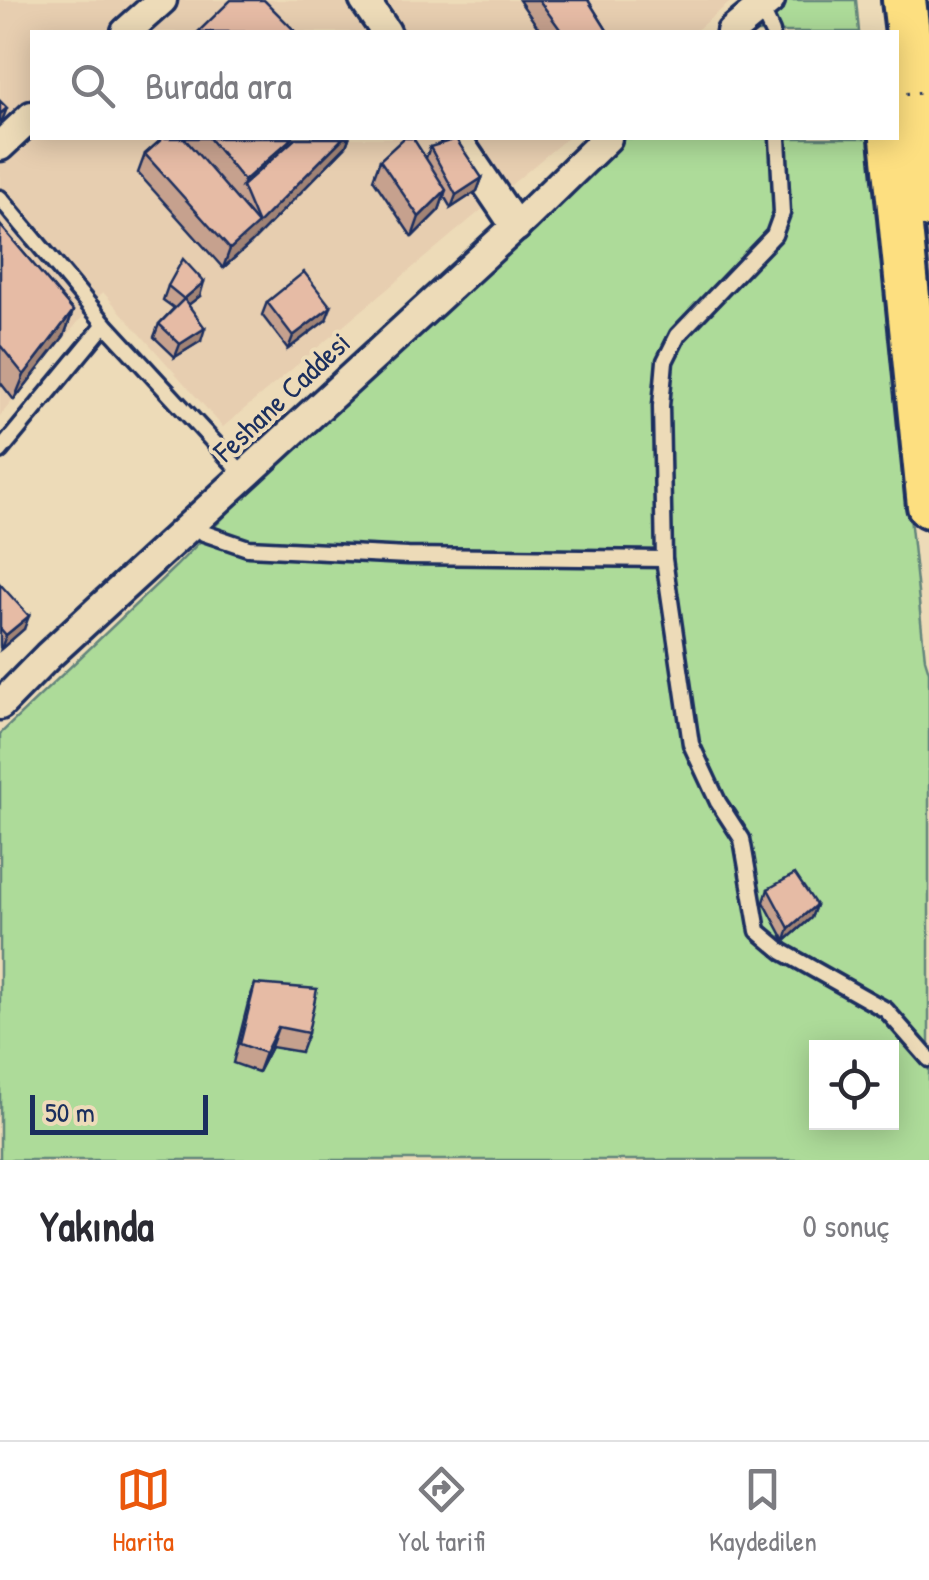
<!DOCTYPE html>
<html lang="tr">
<head>
<meta charset="utf-8">
<style>
  body { margin:0; font-family:"Patrick Hand",sans-serif; background:#f2f2f3; color:#2b2b33 }
  .controls { position:absolute; right:30px; bottom:30px; display:grid; overflow:hidden; border-radius:0px; box-shadow:0 5px 25px #0003 }
  .controls button { width:90px; height:90px; display:grid; place-items:center; padding:0; border:0; border-bottom:2px solid #e1e1e2; background:#fff; color:#2b2b33; font:50px sans-serif }
  .scale { position:absolute; left:30px; bottom:25px; width:178px; box-sizing:border-box; padding-left:10px; border:5px solid #1b2f5e; border-top:0; font-size:28px; line-height:35px; white-space:nowrap; color:#1b2f5e; -webkit-text-stroke:8px #eddbb8; paint-order:stroke }
  .list { margin:0; padding:0; list-style:none }
  h2 { display:flex; justify-content:space-between; align-items:center; height:130px; margin:0; padding:0 40px; font-size:42px }
  h2 small { font-size:32px; font-weight:400; color:#7c7c81 }
  .icon { flex:none; width:55px; height:55px; fill:none; stroke:currentColor; stroke-width:2; stroke-linecap:round; stroke-linejoin:round }
  .map { position:relative; flex:none; width:929px; height:1160px; overflow:hidden }
  .search { position:absolute; background:#fff; box-shadow:0 5px 25px #0003; left:30px; right:30px; top:30px; height:110px; display:flex; align-items:center; gap:25px; box-sizing:border-box; padding:0 35px; border-radius:0px; color:#7c7c81; font-size:38px }
  .sheet { height:280px; background:#fff }
  nav { display:flex; justify-content:space-around; align-items:center; box-sizing:border-box; height:140px; border-top:2px solid #e1e1e2; background:#fff; font-size:28px; color:#7c7c81 }
  nav a { display:grid; justify-items:center; gap:5px }
  nav .on { color:#ea580c }
  .map>svg:first-child { display:block }
  .built { fill:#e7ceb0 }
  .green { fill:#addb99; stroke:#64857c; stroke-width:2.5; fill-rule:evenodd }
  .lines { fill:none; stroke-linecap:round; stroke-linejoin:round }
  .service-casing { stroke:#1b2f5e; stroke-width:21 }
  .minor-casing { stroke:#1b2f5e; stroke-width:35 }
  .primary-casing { stroke:#1b2f5e; stroke-width:50 }
  .service { stroke:#eddbb8; stroke-width:14 }
  .minor { stroke:#eddbb8; stroke-width:28 }
  .primary { stroke:#fddf80; stroke-width:42 }
  .path-bridge { stroke:#1b2f5e; stroke-width:4; stroke-dasharray:2.5 8; stroke-linecap:butt }
  .wall { fill:#c6a18e; stroke:#1b2f5e; stroke-width:2.5 }
  .shaded-wall { fill:#a18374; stroke:#1b2f5e; stroke-width:2.5 }
  .building { fill:#e6bba5; stroke:#1b2f5e; stroke-width:2.5 }
  .labels { text-anchor:middle; stroke-width:8; stroke-linejoin:round; paint-order:stroke }
  .street-label { font-size:30px; fill:#1b2f5e; stroke:#eddbb8 }
</style>
</head>
<body>
<div class="map">
<svg width="929" height="1160" viewBox="0 0 929 1160">
  <rect width="100%" height="100%" fill="#eddbb8"/>
  <filter id="ink" filterUnits="userSpaceOnUse"><feTurbulence type="fractalNoise" baseFrequency=".01" numOctaves="2"/><feDisplacementMap in="SourceGraphic" scale="20" xChannelSelector="R" yChannelSelector="G"/><feConvolveMatrix kernelMatrix="1 2 1 2 8 2 1 2 1" color-interpolation-filters="sRGB"/></filter>
  <g filter="url(#ink)">
    <path class="built" d="M0 0H733L694 32H32V138H567L223 427 103 292 0 416Z"/>
    <g class="green">
      <path d="M784 0H856L859 32H746Z"/>
      <path d="M624 138H870L925 659 929 672V1160H0V734L176 566 450 286ZM816 1048H892V1122H816Z"/>
    </g>
    <g class="lines">
      <g class="service-casing">
        <g id="service">
          <path d="M761 8 772 32"/>
          <path d="M778 138 782 213 774 235 678 335 665 361 661 406 664 559 691 744 718 802 742 839 758 931 783 952 886 1010 929 1059"/>
          <path d="M0 198 105 324 244 475"/>
          <path d="M0 451 105 324"/>
          <path d="M194 522 204 533 248 548 408 556 664 559"/>
        </g>
      </g>
      <g class="minor-casing">
        <g id="minor">
          <path d="M364 0 386 32"/>
          <path d="M126 32 162 0"/>
          <path d="M731 32 770 0"/>
          <path d="M456 138 516 227"/>
          <path d="M0 146 32 116"/>
          <path d="M0 705 48 656 526 217 607 138"/>
        </g>
      </g>
      <g class="primary-casing">
        <g id="primary">
          <path d="M904 0 929 206"/>
          <path d="M892 138 929 506"/>
        </g>
      </g>
      <use href="#service" class="service"/>
      <use href="#minor" class="minor"/>
      <use href="#primary" class="primary"/>
      <path class="path-bridge" d="M896 95 929 92"/>
    </g>
    <g class="wall">
      <path d="M519 0H588L608 32H541Z"/>
      <path d="M163 138H349L346 146 251 243 223 268 138 173 145 154Z"/>
      <path d="M430 147 482 178 477 191 451 208 444 196 439 210 412 237 373 179 380 160 426 158Z"/>
      <path d="M0 225 73 311 64 336 14 400 0 382Z"/>
      <path d="M168 286 200 296 188 305 201 341 175 357 154 337 159 324 174 308 163 300Z"/>
      <path d="M267 302 326 320 288 349 262 315Z"/>
      <path d="M0 584 24 629 1 649 0 647Z"/>
      <path d="M768 889 816 905 811 918 785 941 764 902Z"/>
      <path d="M255 984 308 1033 301 1052 271 1047 258 1072 233 1063 248 1003Z"/>
    </g>
    <g class="shaded-wall">
      <path d="M7 108 2 121 0 123V114Z"/>
      <path d="M292 138H311L242 186 244 181Z"/>
      <path d="M343 138H349L346 146 251 243 223 268 230 249Z"/>
      <path d="M482 178 477 191 451 208 456 195Z"/>
      <path d="M446 190 439 210 412 237 419 217Z"/>
      <path d="M204 282 200 296 179 312 184 299Z"/>
      <path d="M331 307 326 320 288 349 293 336Z"/>
      <path d="M73 311 64 336 14 400 24 375Z"/>
      <path d="M205 328 201 341 175 357 180 344Z"/>
      <path d="M29 616 24 629 1 649 6 635Z"/>
      <path d="M816 905 811 918 785 941 789 928Z"/>
      <path d="M278 1027 271 1047 258 1072 265 1053Z"/>
    </g>
    <g class="building">
      <path d="M231 0H264L296 32H198Z"/>
      <path d="M539 0H588L608 32H562Z"/>
      <path d="M0 101 7 108 0 114Z"/>
      <path d="M163 138H184L258 224 230 249 145 154Z"/>
      <path d="M209 138H292L244 181Z"/>
      <path d="M296 138H343L258 224 242 186Z"/>
      <path d="M404 138H413L446 190 419 217 380 160Z"/>
      <path d="M456 139 482 178 456 195 430 147Z"/>
      <path d="M0 225 73 311 24 375 0 345Z"/>
      <path d="M183 259 204 282 184 299 205 328 180 344 159 324 184 299 168 286Z"/>
      <path d="M304 272 331 307 293 336 267 302Z"/>
      <path d="M0 584 29 616 6 635 0 628Z"/>
      <path d="M795 874 816 905 789 928 768 889Z"/>
      <path d="M255 984 317 989 308 1033 278 1027 265 1053 240 1044Z"/>
    </g>
  </g>
  <g class="labels">
    <g class="street-label">
      <text transform="translate(282 397) rotate(-43)" y="10">Feshane Caddesi</text>
    </g>
  </g>
</svg>
<div class="controls">
<button><svg class="icon" aria-label="locate" viewBox="0 0 24 24"><circle cx="12" cy="12" r="6"/><path d="M12 2v4M12 18v4M2 12h4M18 12h4"/></svg></button>
</div>
<div class="scale">50 m</div>
<div class="search"><svg class="icon" aria-label="search" viewBox="0 0 24 24"><circle cx="10" cy="10" r="6"/><path d="M15 15l6 6"/></svg>Burada ara</div>
</div>
<section class="sheet">
<h2>Yakında<small>0 sonuç</small></h2>
<ul class="list">
</ul>
</section>
<nav>
<a class="on"><svg class="icon" aria-label="map" viewBox="0 0 24 24"><path d="M3 6l6-2 6 2 6-2v14l-6 2-6-2-6 2zM9 4v14M15 6v14"/></svg>Harita</a>
<a><svg class="icon" aria-label="directions" viewBox="0 0 24 24"><path d="M12 3l9 9-9 9-9-9zM9 14v-3h6M13 9l2 2-2 2"/></svg>Yol tarifi</a>
<a><svg class="icon" aria-label="saved" viewBox="0 0 24 24"><path d="M7 4h10v16l-5-4-5 4z"/></svg>Kaydedilen</a>
</nav>
</body>
</html>
